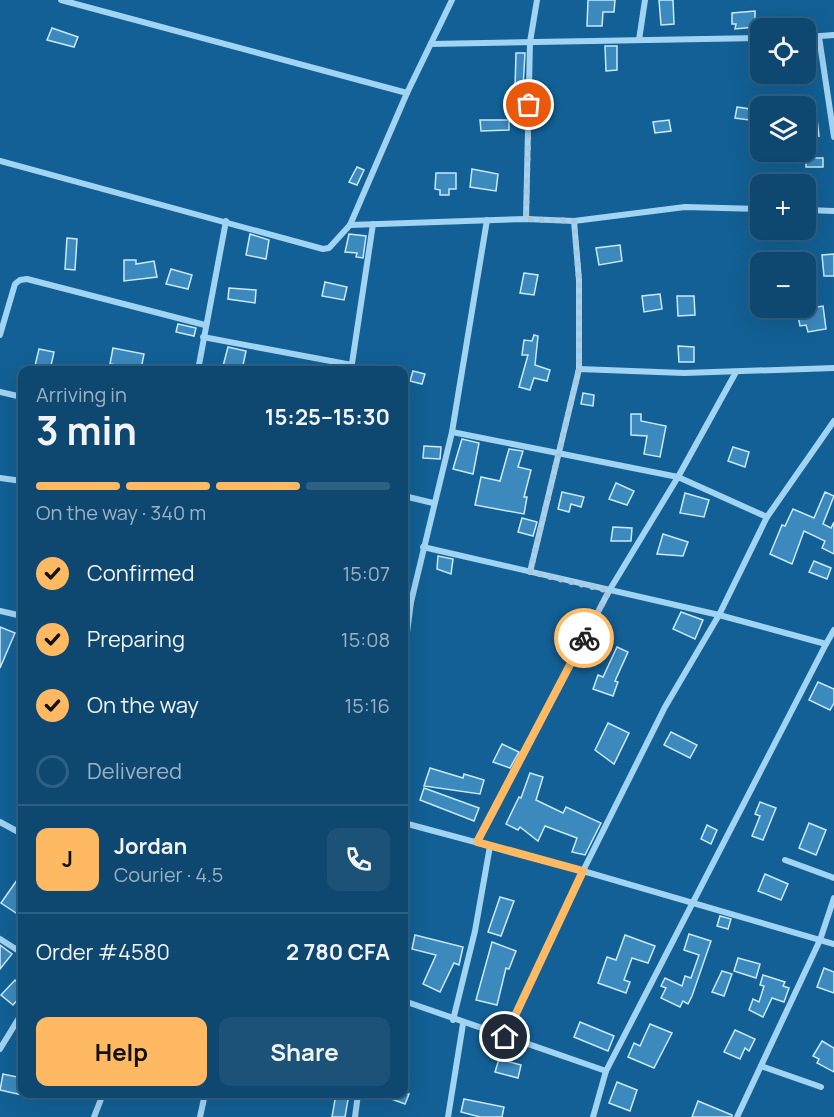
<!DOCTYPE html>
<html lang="en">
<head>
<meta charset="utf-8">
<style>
	body { margin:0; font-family:Manrope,sans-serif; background:#1c5278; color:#f1f3f6; height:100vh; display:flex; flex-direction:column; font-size:22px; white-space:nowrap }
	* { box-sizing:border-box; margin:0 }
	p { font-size:20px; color:#9bb2c3 }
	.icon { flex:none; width:33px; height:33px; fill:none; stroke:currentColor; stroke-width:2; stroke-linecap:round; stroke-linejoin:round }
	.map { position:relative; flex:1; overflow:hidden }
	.panel { position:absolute; left:18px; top:366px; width:390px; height:732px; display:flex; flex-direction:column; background:#0e4870; border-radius:12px; box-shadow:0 6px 24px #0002,0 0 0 2px #2e6083 }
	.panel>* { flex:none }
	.controls { position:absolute; left:750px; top:18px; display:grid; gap:12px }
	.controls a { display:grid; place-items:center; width:66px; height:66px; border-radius:12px; background:#0e4870; box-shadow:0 6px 24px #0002,0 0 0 2px #2e6083; font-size:30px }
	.pin { position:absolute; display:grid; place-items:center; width:51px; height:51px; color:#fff; margin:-26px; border:3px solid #fff; border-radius:50%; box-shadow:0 2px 6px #0007 }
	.courier { position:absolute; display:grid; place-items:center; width:60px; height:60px; margin:-30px; border:4px solid #ffb963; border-radius:50%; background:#fff; color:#222; box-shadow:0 2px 8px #0007 }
	.overview em { font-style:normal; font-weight:700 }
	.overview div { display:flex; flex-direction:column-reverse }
	.overview { display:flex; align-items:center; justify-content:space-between; height:102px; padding:0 18px }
	h1 { font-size:39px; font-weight:700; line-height:45px }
	.bar { display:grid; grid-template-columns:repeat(4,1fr); gap:9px 6px; align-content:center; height:72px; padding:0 18px }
	.bar i { height:8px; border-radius:4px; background:#2e6083 }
	.bar .active { background:#ffb963 }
	.bar p { grid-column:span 4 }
	.line { display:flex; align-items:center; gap:15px; padding:0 18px; border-top:2px solid #2e6083 }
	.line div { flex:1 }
	.round { display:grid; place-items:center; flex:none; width:63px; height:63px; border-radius:12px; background:#1c5278 }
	ol { padding:0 18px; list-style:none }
	li { display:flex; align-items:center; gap:18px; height:66px }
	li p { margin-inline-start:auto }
	li .icon { padding:6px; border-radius:50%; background:#ffb963; color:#111; stroke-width:4 }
	li:last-child { color:#9bb2c3 }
	li i { width:33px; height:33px; border:3px solid #2e6083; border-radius:50% }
	.button { display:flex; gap:12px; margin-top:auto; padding:12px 18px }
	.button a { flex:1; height:69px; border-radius:12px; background:#ffb963; color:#111; font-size:24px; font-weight:700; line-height:69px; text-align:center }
	.button a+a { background:#1c5278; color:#f1f3f6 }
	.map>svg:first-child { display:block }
	.building { fill:#3b89bd; stroke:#c9e9fd; stroke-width:1.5 }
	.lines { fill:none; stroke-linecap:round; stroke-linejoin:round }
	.minor { stroke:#a1d3f3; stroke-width:6 }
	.done { stroke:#acc7da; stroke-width:6; stroke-dasharray:0 10.8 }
	.route { stroke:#ffb963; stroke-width:8 }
</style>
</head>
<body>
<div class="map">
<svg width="834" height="1117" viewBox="0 0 834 1117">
	<rect width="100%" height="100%" fill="#126095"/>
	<g class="building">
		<path d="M588 0H615L614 12H603L602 26H587Z"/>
		<path d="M659 0H673L674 24 661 25Z"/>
		<path d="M755 11V27L735 29 736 24H732V13Z"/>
		<path d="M52 28 78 37 74 47 47 40Z"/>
		<path d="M605 46H617V70L606 71Z"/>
		<path d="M516 53H525L523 88H515Z"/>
		<path d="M776 97 777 106H764L763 99Z"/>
		<path d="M806 101H815L819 136 806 137Z"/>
		<path d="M737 107 750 109 749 120 735 118Z"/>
		<path d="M480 120H509V130L481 131Z"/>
		<path d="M669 120 671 131 655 133 653 122Z"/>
		<rect x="806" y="158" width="17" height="9"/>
		<path d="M357 167 364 170 357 185 349 182Z"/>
		<path d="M472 169 498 174 496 191 470 187Z"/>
		<path d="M436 173H456V189H449V195H440V190L435 189Z"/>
		<path d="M250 234 269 240 266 259 246 255Z"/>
		<path d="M349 234 366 236 363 258 356 257 357 253 345 252Z"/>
		<path d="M67 238 77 239 75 270 65 269Z"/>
		<path d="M620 245 622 261 599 265 596 248Z"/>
		<path d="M834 254V276H824L822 255Z"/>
		<path d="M124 260H136V264L154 261 157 277 124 281Z"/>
		<path d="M171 269 192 275 188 289 166 284Z"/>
		<path d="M524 273 538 275 534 295 520 293Z"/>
		<path d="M325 282 347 287 344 300 322 296Z"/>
		<path d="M229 288 256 290 255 303 228 299Z"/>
		<path d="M660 294 662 309 644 312 642 296Z"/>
		<path d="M677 296H694L695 315 678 316Z"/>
		<path d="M823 306 826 329 808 332 806 325 800 326 798 316 806 314 804 309Z"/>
		<path d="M178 324 196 328 194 336 176 332Z"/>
		<path d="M534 335 538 336 535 365 550 370 547 381 534 378 530 390 519 387 528 355H522L524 340 532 341Z"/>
		<path d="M678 346 694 347V362H679Z"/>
		<path d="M228 347 246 351 242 370H222Z"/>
		<path d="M113 348 144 354 141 369 110 364Z"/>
		<path d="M39 349 54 352 50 370H34Z"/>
		<path d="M413 371 425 374 422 384 410 381Z"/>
		<path d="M583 393 594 395 593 406 581 404Z"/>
		<path d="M631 414H641V421L666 426 660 457 644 454 647 436 631 435Z"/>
		<path d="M462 439 479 443 473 474 453 469Z"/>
		<path d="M424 446 441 447 440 459 423 458Z"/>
		<path d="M733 447 749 452 745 467 728 461Z"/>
		<path d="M509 449 523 451 518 467 531 470 524 497H527L524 514 475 505 481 477 500 481Z"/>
		<path d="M616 483 634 491 627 505 609 499Z"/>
		<path d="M562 492 584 497 581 507 571 504 569 512 558 509Z"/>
		<path d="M825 492 834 496 823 524 831 528 834 522V554L822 548 825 541 804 531 792 564 770 554 782 525 785 526 793 509 814 518Z"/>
		<path d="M685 493 709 500 704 517 680 513Z"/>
		<path d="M522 518 537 522 533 536 518 532Z"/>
		<path d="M613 527 632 528 631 541H611Z"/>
		<path d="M663 534 688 542 683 556 657 554Z"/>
		<path d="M438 556 453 559 451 574 437 569Z"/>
		<path d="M814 561 831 568 827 579 809 572Z"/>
		<path d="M681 612 703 620 695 639 673 629Z"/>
		<path d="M0 627 15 633 0 668Z"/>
		<path d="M617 647 628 652 615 681 618 682 613 696 593 689 598 675 603 677Z"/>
		<path d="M818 682 834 689V703L830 710 809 700Z"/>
		<path d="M608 723 629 733 614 764 595 750Z"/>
		<path d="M671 732 697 745 690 758 664 745Z"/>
		<path d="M502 744 519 752 510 768 493 762Z"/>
		<path d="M430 768 463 778 464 774 484 780 480 794 424 786Z"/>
		<path d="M530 773 543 777 536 800 563 813 566 807 601 823 585 855 572 852 577 838 545 826 538 841 520 827 518 830 506 824 519 797 521 798Z"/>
		<path d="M424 788 479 808 474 821 420 800Z"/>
		<path d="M760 802 776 808 763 840 752 836 760 816 755 814Z"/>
		<path d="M809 823 826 830 816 855 799 848Z"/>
		<path d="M707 825 717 830 711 844 701 839Z"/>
		<path d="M22 873V910L19 915 1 903Z"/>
		<path d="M765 874 788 884 781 900 758 891Z"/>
		<path d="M500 897 514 901 501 936 488 932Z"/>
		<path d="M720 916 731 919 728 929 717 926Z"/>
		<path d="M689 934 711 941 692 996 688 1004 683 1001 680 1007 661 998 666 988 661 986 665 978 682 986 685 976 691 978 699 955 684 950Z"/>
		<path d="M415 935 463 947 459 965 454 963 440 992 423 984 436 955 412 949Z"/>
		<path d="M625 935 655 946 648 963 632 958 624 980 630 982 626 993 598 983 607 957 616 960Z"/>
		<path d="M492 942 516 951 509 969 506 968 497 1005 476 1000Z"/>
		<path d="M0 945 12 954 0 969Z"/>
		<path d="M738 958 760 964 756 978 734 971Z"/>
		<path d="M824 968 834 972V993L817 987Z"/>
		<path d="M722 971 732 974 724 996 712 992Z"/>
		<path d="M763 975 785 982 783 986 789 988 784 1002 772 998 763 1017 749 1010 753 999 759 1002 764 986 760 985Z"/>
		<path d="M15 980 22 987V995L13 1005 1 995Z"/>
		<path d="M580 1022 614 1036 608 1051 574 1037Z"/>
		<path d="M650 1024 672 1033 654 1068 628 1057 634 1043 640 1046Z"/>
		<path d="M735 1030 755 1039 749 1051 745 1048 740 1059 724 1052Z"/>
		<path d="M822 1041 834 1048V1072L817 1063 819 1059 813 1056Z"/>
		<path d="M499 1059 521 1065 518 1078 495 1072Z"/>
		<path d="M3 1074 22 1078V1095L0 1090Z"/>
		<path d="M617 1082 637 1090 630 1111 609 1103Z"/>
		<path d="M336 1094H349L345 1117H332Z"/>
		<path d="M378 1094H409L405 1104Z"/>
		<path d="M464 1099 504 1107 502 1117H480L461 1112Z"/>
		<path d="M698 1101 732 1115V1117H692Z"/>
	</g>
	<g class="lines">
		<g class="minor">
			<path d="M61 0 407 93"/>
			<path d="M806 37 834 35"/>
			<path d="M819 37 834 137"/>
			<path d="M639 40 645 0"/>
			<path d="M431 44 760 38"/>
			<path d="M0 161 323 249 329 248 350 225 407 93 452 0"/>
			<path d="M806 210 834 211"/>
			<path d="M526 219 530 42 537 0"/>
			<path d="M350 225 526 219 574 221 685 207 760 209"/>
			<path d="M0 335 15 284 20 280 27 279 205 325"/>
			<path d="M203 337 352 365"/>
			<path d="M579 369 684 373 834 368"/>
			<path d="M198 370 226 221"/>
			<path d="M351 370 373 224"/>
			<path d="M0 392 22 397"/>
			<path d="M452 432 678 477 767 517"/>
			<path d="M0 478 22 481"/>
			<path d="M404 496 433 503"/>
			<path d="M423 547 719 615 826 644 834 630"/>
			<path d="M530 572 579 369V280L574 221"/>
			<path d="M0 611 22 616"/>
			<path d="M404 655 411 602 452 432 487 220"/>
			<path d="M0 822 22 834"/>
			<path d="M404 823 583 871 834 944"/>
			<path d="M477 842 609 591 678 477 736 372"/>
			<path d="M785 860 834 878"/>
			<path d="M0 939 22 953"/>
			<path d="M404 1001 606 1071"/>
			<path d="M453 1020 475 931 490 846"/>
			<path d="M505 1037 583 871 665 707 719 615 767 517 834 421"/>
			<path d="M0 1049 22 1013"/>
			<path d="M761 1066 821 1087"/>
			<path d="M94 1117 103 1094"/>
			<path d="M200 1117 205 1094"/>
			<path d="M355 1117 358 1094"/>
			<path d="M448 1117 463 1024"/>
			<path d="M593 1117 606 1071 826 644"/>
			<path d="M737 1117 820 940 834 898"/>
		</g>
	</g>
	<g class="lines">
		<path class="done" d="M529 105 526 219 574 221 579 280V369L530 572 609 591 584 638"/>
		<path class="route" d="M505 1037 583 871 477 842 584 638"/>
	</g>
</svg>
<div class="controls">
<a><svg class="icon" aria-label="locate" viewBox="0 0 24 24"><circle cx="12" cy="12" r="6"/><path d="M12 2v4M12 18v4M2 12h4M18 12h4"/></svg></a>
<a><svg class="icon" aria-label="layers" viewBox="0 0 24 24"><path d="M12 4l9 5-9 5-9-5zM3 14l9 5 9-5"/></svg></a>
<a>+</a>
<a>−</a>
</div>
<div class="pin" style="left:529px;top:105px;background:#ea580c"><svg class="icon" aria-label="bag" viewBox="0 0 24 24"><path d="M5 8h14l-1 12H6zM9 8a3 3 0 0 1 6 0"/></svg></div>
<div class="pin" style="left:505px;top:1037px;background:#1f2937"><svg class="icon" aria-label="home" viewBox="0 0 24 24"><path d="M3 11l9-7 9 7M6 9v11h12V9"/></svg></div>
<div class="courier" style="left:584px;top:638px"><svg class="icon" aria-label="bike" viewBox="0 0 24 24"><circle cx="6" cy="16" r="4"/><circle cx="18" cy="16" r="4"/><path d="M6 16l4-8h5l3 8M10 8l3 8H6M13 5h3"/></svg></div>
<section class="panel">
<div class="overview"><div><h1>3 min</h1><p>Arriving in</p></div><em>15:25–15:30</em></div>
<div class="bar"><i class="active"></i><i class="active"></i><i class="active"></i><i></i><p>On the way · 340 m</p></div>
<ol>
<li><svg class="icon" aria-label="check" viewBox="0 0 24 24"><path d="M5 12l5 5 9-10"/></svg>Confirmed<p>15:07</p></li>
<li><svg class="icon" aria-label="check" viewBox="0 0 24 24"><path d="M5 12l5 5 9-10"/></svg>Preparing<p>15:08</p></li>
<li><svg class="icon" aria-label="check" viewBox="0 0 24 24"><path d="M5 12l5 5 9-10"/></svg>On the way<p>15:16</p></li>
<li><i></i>Delivered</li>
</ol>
<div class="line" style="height:108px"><b class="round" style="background:#ffb963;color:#111">J</b><div><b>Jordan</b><p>Courier · 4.5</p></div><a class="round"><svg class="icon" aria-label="phone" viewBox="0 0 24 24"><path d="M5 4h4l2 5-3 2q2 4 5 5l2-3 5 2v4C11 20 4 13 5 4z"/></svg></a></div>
<div class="line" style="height:78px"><div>Order #4580</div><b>2 780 CFA</b></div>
<div class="button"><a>Help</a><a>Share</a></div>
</section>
</div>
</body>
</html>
